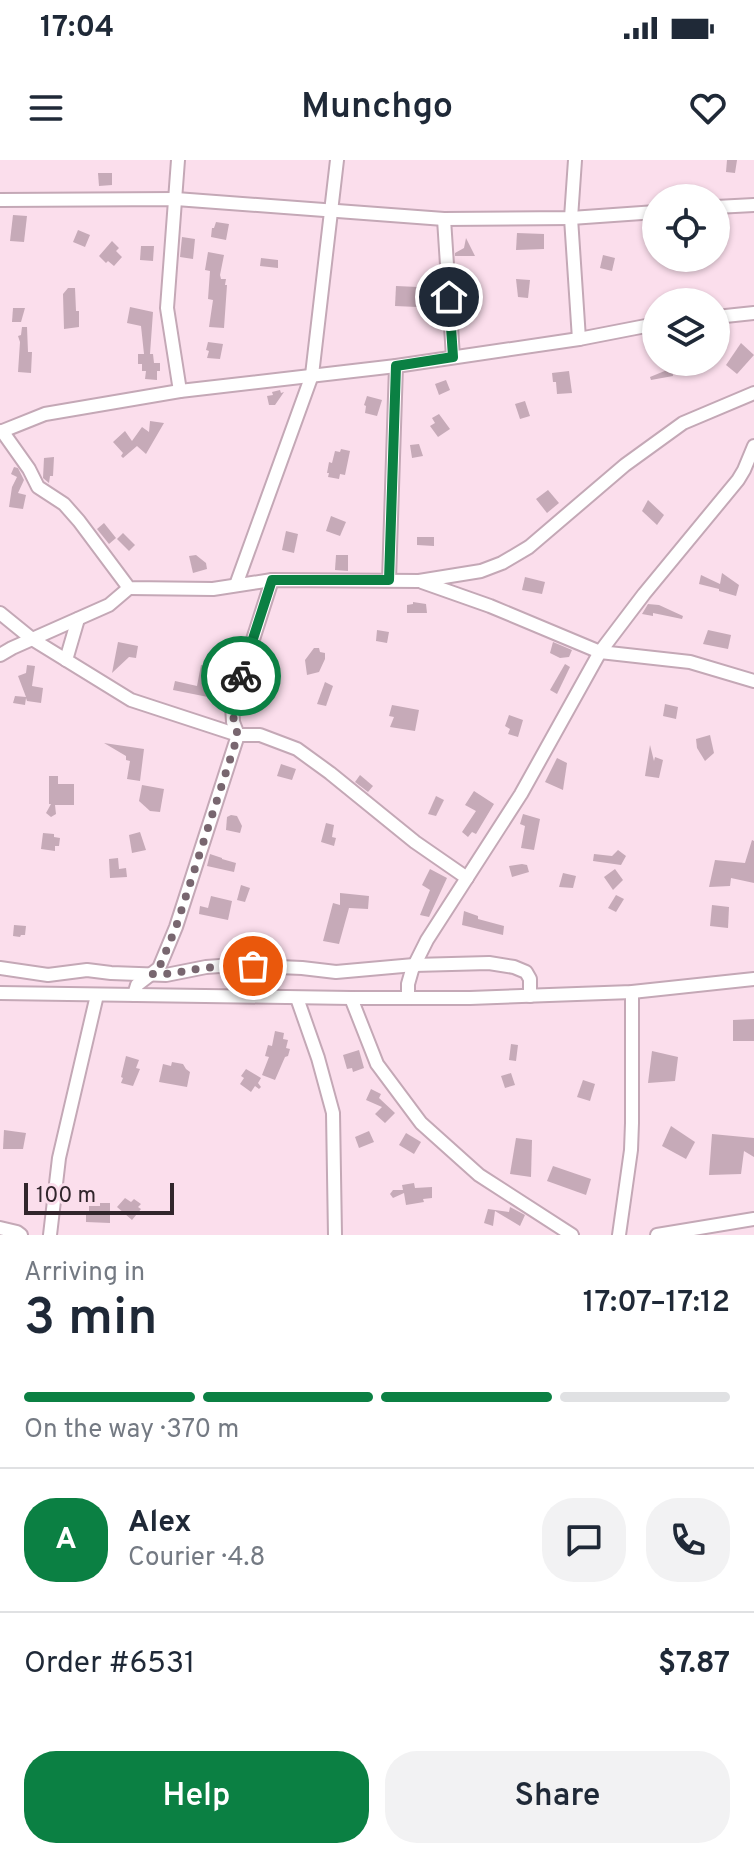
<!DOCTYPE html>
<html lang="en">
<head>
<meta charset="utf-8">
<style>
	body { margin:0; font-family:Overpass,sans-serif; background:#f2f2f3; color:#1f2937; height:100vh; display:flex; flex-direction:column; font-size:30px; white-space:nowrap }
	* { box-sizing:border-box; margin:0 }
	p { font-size:26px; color:#747a83 }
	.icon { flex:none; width:44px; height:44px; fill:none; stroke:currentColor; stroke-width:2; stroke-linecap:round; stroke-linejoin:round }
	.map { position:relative; height:1075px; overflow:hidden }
	.sheet { display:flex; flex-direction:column; background:#fff; flex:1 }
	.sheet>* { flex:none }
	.tools { position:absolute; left:642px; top:24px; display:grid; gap:16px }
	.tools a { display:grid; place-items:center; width:88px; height:88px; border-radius:50%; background:#fff; box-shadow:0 2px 6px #0004; font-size:40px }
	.scale { position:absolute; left:24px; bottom:20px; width:150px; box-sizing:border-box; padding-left:8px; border:4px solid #31262c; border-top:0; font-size:22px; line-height:28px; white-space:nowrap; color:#31262c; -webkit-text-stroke:6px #fbdeec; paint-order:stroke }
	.pin { position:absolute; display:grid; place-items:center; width:68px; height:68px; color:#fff; margin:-34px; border:4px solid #fff; border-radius:50%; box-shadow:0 2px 8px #0007 }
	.courier { position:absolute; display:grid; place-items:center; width:80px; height:80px; margin:-40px; border:6px solid #0b8043; border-radius:50%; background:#fff; color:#222; box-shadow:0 2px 10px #0007 }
	.overview em { font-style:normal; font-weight:600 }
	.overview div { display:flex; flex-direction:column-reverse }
	.overview { display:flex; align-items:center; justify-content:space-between; height:136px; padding:0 24px }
	h1 { font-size:52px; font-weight:600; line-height:60px }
	.bar { display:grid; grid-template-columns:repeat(4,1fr); gap:12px 8px; align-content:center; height:96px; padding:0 24px }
	.bar i { height:10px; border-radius:6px; background:#e0e1e3 }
	.bar .current { background:#0b8043 }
	.bar p { grid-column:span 4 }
	.line { display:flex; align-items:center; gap:20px; padding:0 24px; border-top:2px solid #e0e1e3 }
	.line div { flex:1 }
	.round { display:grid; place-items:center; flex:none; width:84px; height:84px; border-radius:32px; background:#f2f2f3 }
	.button { display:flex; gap:16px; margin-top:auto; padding:16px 24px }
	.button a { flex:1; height:92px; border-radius:32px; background:#0b8043; color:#fff; font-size:32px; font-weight:600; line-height:92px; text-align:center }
	.button a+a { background:#f2f2f3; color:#1f2937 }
	.status { display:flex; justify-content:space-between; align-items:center; height:56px; padding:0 40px; background:#fff; direction:ltr }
	.status svg { height:22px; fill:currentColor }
	header { display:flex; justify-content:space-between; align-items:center; height:104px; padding:0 24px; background:#fff; font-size:36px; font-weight:600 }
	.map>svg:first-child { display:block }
	.building { fill:#c6aab8 }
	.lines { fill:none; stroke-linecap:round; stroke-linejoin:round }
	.minor-casing { stroke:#c4a8b6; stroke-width:16 }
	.minor { stroke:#fff; stroke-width:12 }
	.done { stroke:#78666f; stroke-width:8; stroke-dasharray:0 14.4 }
	.route { stroke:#0b8043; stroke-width:10 }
</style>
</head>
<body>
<div class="status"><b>17:04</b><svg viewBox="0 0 49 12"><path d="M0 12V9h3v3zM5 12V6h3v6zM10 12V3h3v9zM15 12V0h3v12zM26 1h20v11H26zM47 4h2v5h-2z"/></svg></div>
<header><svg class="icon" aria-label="menu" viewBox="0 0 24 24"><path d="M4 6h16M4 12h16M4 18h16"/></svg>Munchgo<svg class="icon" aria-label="heart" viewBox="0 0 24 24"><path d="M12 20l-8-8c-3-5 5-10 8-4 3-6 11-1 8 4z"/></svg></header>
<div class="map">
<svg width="754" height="1075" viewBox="0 0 754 1075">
	<rect width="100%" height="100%" fill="#fbdeec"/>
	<g class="building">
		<path d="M727 0H737L735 13 726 12Z"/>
		<path d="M98 13H112V25L99 26Z"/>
		<path d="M13 55 27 56 24 82 10 81Z"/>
		<path d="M216 62 229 64 226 80 211 77 212 68H214Z"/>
		<path d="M78 70 90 75 85 87 73 82Z"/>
		<path d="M517 73 544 74V89L516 90Z"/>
		<path d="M182 77 195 79 193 99 180 97Z"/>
		<path d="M466 78 475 96H455V93L464 88Z"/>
		<path d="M112 81 119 88 116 91 122 97 114 106 108 101 106 103 99 96Z"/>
		<path d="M141 86H154L153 101 140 100Z"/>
		<path d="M208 92 224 95 220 115 221 119H226L225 125H227L224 168 209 167 213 140 208 139 210 111 205 110Z"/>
		<path d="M603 95 615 98 612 111 600 108Z"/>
		<path d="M261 98 278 100V108L260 106Z"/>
		<path d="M679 98H690L691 111H682Z"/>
		<path d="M516 119 530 120 528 138 518 137Z"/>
		<path d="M396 126 418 127 417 147 395 146Z"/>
		<path d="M68 128H75L76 151H79V167L64 169 63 134Z"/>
		<path d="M130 147 153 152 150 194H153L154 203H160V211H157V220L145 219 146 211H142V204H138V194H144L141 166 127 163Z"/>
		<path d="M13 148H25L21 162H12Z"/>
		<path d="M22 167H27L28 192H32L31 213 18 212 20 182 18 176 21 175Z"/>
		<path d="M208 182 223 184 220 199 207 198 209 191 206 190Z"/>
		<path d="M741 183 754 195 737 214 726 205Z"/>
		<path d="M672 208 673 216 651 220 650 217Z"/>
		<path d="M569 211 572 233 557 234 556 222H553L552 213Z"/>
		<path d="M446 220 450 230 439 235 435 224Z"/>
		<path d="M280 230 281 233 284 232 275 245H269L267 236 273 235 272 232Z"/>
		<path d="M367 236 382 240 377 256 365 253 366 246 364 245Z"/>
		<path d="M525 241 530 256 520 259 515 244Z"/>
		<path d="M439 254 450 269 438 277 430 266 435 263 432 258Z"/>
		<path d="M150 261 164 263 146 294 137 286 123 298 121 296 123 293 113 282 125 271 132 281 142 267 149 272Z"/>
		<path d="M419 284 423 296 412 298 410 285Z"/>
		<path d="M341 289 350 291 345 315 340 314 339 319 328 317 329 313H327L329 302 332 303 335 291 340 292Z"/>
		<path d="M54 297 53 316H50L49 323 43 318 44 298Z"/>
		<path d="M14 307 18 308 24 320 18 333 26 335 23 349 9 347 12 327 17 317 11 314Z"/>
		<path d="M548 330 559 343 547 353 536 339Z"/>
		<path d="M648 340 664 355 657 365 642 351Z"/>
		<path d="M331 356 346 362 340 376 326 371Z"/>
		<path d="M104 363 116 378 109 384 97 369Z"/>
		<path d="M286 371 298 374 294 393 282 390Z"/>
		<path d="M123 373 135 385 129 391 117 379Z"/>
		<path d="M417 377H434V386L417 385Z"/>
		<path d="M196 395 206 403 207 409 193 413 189 396Z"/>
		<path d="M336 395H348V411L335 410Z"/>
		<path d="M722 413 739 425 736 436 719 431V429L699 424 701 415 720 424Z"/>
		<path d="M525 417 545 422 542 434 522 430Z"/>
		<path d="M413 442 426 444 427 453H407V445L413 444Z"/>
		<path d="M648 444 659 445 683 456 682 459 653 453V456L642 454Z"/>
		<path d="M377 470 389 472 387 483 376 481Z"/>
		<path d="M708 470 731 475 728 489 703 484Z"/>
		<path d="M118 482 138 486 136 498 129 497 112 513Z"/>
		<path d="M553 482 572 490 569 497 560 498 550 493Z"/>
		<path d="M314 488H319L320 492 325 493V499L319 512 307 515 305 500Z"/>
		<path d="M565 504 570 507 557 534 550 530Z"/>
		<path d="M27 505 35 506 32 526 43 528 41 543 27 541 26 538 25 545 13 543 15 536 26 537 18 516 26 513Z"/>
		<path d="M201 505 215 507 213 526H211L208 537 173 530 175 521 197 526Z"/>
		<path d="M325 522 333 526 326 546 317 544Z"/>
		<path d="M665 544 678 547 676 559 663 556Z"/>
		<path d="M392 545 419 550 415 571 390 567 394 557 389 556Z"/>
		<path d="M509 555 523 560 518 577 508 574 510 569 505 566Z"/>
		<path d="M710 575 714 593 705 601 697 588 696 579Z"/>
		<path d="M104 583 144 589 140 621 127 619 130 601 126 600V596Z"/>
		<path d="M650 585 654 601 655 597 663 600 659 618 645 616Z"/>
		<path d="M557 598 567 603 563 630 545 622Z"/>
		<path d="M281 604 296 609 292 620 277 616Z"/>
		<path d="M360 615 373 626 368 632 355 622Z"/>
		<path d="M49 616H58V624H74V645H55L56 654 51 657 46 653 51 644H49Z"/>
		<path d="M142 625 164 629 160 652 150 651 139 641Z"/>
		<path d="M474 631 494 644 476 674 472 672 468 677 462 672 476 651 465 645Z"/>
		<path d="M436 636 444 640 436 656 428 654Z"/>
		<path d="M523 654 540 659 534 690 521 688 525 666 520 664Z"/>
		<path d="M231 655 237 656 242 666 240 673 226 670 227 657Z"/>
		<path d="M326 663 334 665 332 677 336 678 334 686 321 682Z"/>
		<path d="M140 672 146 690 132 693 129 675Z"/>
		<path d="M43 673 54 674V677L60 678 59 686H55V691L41 689Z"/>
		<path d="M752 680 754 681V723L731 718 730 726 709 727 715 700 745 703Z"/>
		<path d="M618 690 626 696 621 705 593 701 594 694 612 696Z"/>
		<path d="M210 694 222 698V699L236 703 234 712 207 706Z"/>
		<path d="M118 698 119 709 126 708 127 717 110 718 109 699Z"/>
		<path d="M522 704 527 705 529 712 512 717 509 706Z"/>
		<path d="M430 709 447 718 429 757 420 755 430 730 422 725Z"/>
		<path d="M615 709 623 720 613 730 604 717Z"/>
		<path d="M563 713 576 716 573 728 559 727Z"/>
		<path d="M241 725 250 728 245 742 237 740Z"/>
		<path d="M340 733 369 736 368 749 349 748 339 784 323 781 333 743 340 745Z"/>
		<path d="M616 735 624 739 616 752 608 748Z"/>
		<path d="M211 736 232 741 228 760 199 754 200 746 208 748Z"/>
		<path d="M712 745 729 747 728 768 710 766Z"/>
		<path d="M464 751 478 756V759L504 766 503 775 462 765Z"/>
		<path d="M14 765 26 766 25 775H21L20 777 13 776Z"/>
		<path d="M754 859V881H733V860Z"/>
		<path d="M275 871 284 873 283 879 288 880 286 888 290 889 288 896 285 897 275 920 262 915 269 897 265 896 268 885 272 886Z"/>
		<path d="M511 884 518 885 516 901 509 900Z"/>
		<path d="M359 890 364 908 353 912 352 908 347 909 343 895Z"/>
		<path d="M652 891 678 897 675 921 648 923Z"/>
		<path d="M126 896 139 900 136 908 140 909 133 926 121 923 123 918 121 917Z"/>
		<path d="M172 902 183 904 186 909 190 912 187 927 159 922 163 904 171 906Z"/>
		<path d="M246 909 261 918 258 923 261 927 259 929 255 926 251 932 240 924 244 918 241 916Z"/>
		<path d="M511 913 515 925 505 928 501 916Z"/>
		<path d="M583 920 595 924 590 941 577 937Z"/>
		<path d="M371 929 381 934 379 938 395 953 385 963 375 954 382 947 366 940Z"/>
		<path d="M671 966 695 982 686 999 662 986Z"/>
		<path d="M4 970 26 973 23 989H3Z"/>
		<path d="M369 971 374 982 359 988 355 977Z"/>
		<path d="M406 973 421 982 414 994 399 985Z"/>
		<path d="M712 974 754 978V997L744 991 741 1014 709 1015Z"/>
		<path d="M516 978 532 980 531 1017 510 1014Z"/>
		<path d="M553 1006 591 1019 586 1035 547 1021Z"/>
		<path d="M414 1023 415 1028 432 1027V1038L423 1039 424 1042 406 1045 404 1033 393 1038 390 1034 393 1030H403L402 1025Z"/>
		<path d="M125 1038 131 1042 134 1039 141 1044 138 1047 141 1049 132 1060 117 1047Z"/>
		<path d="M100 1043H110V1063L86 1062V1053H89V1046H100Z"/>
		<path d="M510 1047 525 1055 520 1066 495 1051 493 1066 484 1063 488 1049 509 1052Z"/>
	</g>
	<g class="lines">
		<defs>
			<g id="minor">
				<path d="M178 0 167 148 180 231"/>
				<path d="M575 0 571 58 579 179"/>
				<path d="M0 40 176 39 444 59 571 58 656 52"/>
				<path d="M716 47 754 45"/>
				<path d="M444 59 453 197"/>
				<path d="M716 157 754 153"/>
				<path d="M2 271 29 309 38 327 64 344 79 361 129 428 213 429 272 420 419 421 481 411 502 403 529 387 625 305 683 263 754 233"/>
				<path d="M0 272 45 254 180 231 396 206 579 179 656 164"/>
				<path d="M389 420 396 206"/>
				<path d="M422 422 490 446 600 492 690 502 754 521"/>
				<path d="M236 425 312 215 337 0"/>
				<path d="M0 453 32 479 131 540 238 575H260L297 589 330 613 415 682 467 718"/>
				<path d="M0 495 12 488 109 445 129 428"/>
				<path d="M66 500 78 459"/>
				<path d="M0 808 48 815 87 810 111 813 166 815 206 807 234 805 302 808 336 812 414 805 489 803 514 807 526 812 530 819V836"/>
				<path d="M0 833 351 838H470L632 832 754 819"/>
				<path d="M134 835 137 825 159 808 176 767 238 575 233 562 232 545 272 420"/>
				<path d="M297 838 318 898 333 953 335 1075"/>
				<path d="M351 838 377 904 421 963 479 1015 572 1075"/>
				<path d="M408 838V824L412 810 427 780 521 634 600 492 644 434 738 320 744 310 754 286"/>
				<path d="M0 1068 17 1072 21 1075"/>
				<path d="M50 1075 59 998 97 835"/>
				<path d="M619 1075 631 990 632 963V832"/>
				<path d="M657 1075 754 1059"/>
			</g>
		</defs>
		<use href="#minor" class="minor-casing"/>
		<use href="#minor" class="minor"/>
	</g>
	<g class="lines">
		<path class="done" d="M241 516C234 539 229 551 238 575L176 767 159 808 152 814C171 815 187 810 205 808 221 806 237 805 253 806"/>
		<path class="route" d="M241 516 272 420H389L396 206 453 197 449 137"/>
	</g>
</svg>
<div class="tools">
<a><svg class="icon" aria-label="locate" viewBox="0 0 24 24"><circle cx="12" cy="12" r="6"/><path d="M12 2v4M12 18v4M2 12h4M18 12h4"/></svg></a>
<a><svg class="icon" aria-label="layers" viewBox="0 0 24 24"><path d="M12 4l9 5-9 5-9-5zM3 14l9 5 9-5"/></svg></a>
</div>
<div class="scale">100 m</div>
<div class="pin" style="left:253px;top:806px;background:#ea580c"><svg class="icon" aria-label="bag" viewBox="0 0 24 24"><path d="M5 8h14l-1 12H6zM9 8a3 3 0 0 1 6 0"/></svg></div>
<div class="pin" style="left:449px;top:137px;background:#1f2937"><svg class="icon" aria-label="home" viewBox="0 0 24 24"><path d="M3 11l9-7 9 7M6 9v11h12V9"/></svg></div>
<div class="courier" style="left:241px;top:516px"><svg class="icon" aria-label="bike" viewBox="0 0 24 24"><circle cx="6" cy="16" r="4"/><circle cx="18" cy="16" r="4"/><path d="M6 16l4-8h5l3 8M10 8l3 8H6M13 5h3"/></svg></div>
</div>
<section class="sheet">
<div class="overview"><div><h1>3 min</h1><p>Arriving in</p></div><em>17:07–17:12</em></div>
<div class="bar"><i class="current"></i><i class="current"></i><i class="current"></i><i></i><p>On the way · 370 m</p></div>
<div class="line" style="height:144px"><b class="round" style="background:#0b8043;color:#fff">A</b><div><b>Alex</b><p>Courier · 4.8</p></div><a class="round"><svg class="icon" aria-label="chat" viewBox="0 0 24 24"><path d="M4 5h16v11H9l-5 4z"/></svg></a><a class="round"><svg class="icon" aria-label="phone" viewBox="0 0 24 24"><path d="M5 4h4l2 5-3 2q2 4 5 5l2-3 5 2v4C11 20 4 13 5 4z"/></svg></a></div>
<div class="line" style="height:104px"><div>Order #6531</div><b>$7.87</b></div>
<div class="button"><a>Help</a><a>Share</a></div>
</section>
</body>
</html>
